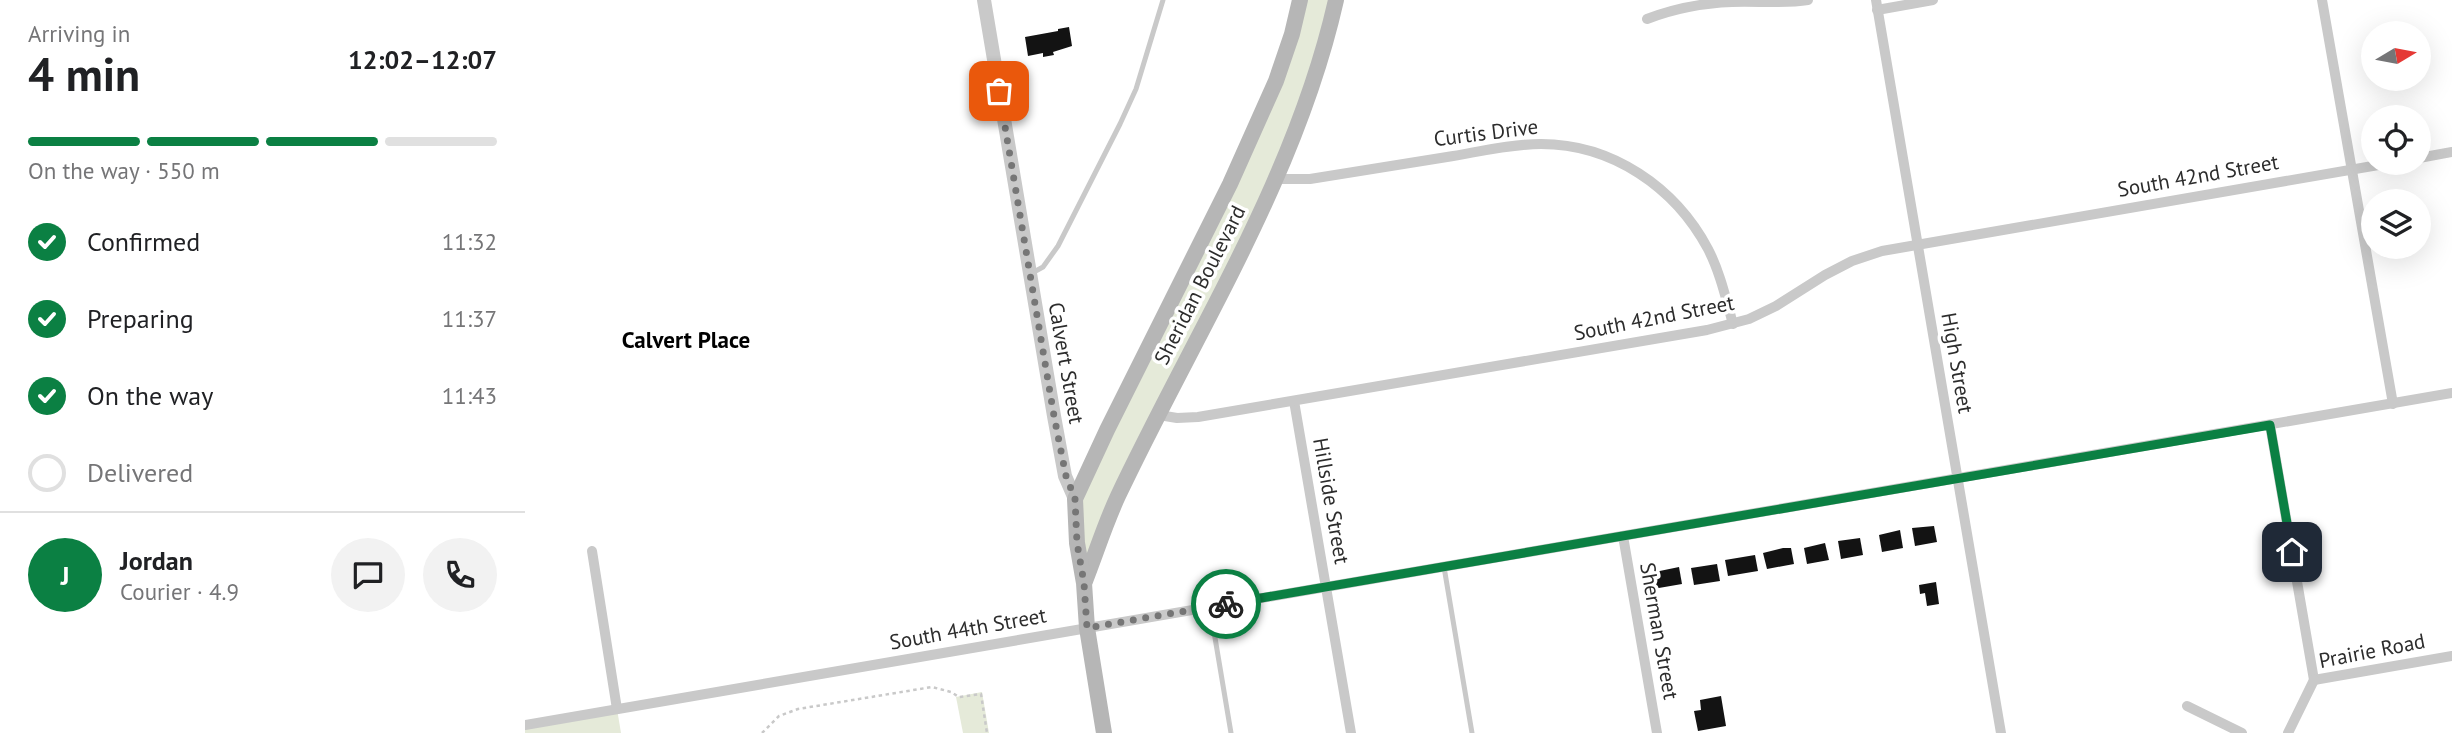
<!DOCTYPE html>
<html lang="en">
<head>
<meta charset="utf-8">
<style>
	body { margin:0; font-family:"PT Sans",sans-serif; background:#f2f2f2; color:#202124; height:100vh; display:flex; flex-direction:column; font-size:26px; white-space:nowrap }
	* { box-sizing:border-box; margin:0 }
	p { font-size:23px; color:#757577 }
	.icon { flex:none; width:38px; height:38px; fill:none; stroke:currentColor; stroke-width:2; stroke-linecap:round; stroke-linejoin:round }
	.map { position:relative; flex:1; overflow:hidden }
	.panel { display:flex; flex-direction:column; background:#fff; width:525px }
	.panel>* { flex:none }
	.needle { width:46px; rotate:80deg }
	.fabs { position:absolute; left:1836px; top:21px; display:grid; gap:14px }
	.fabs a { display:grid; place-items:center; width:70px; height:70px; border-radius:50%; background:#fff; box-shadow:0 7px 28px #0002; font-size:35px }
	.pin { position:absolute; display:grid; place-items:center; width:60px; height:60px; color:#fff; margin:-30px; border-radius:14px; box-shadow:0 4px 10px #0006 }
	.courier { position:absolute; display:grid; place-items:center; width:70px; height:70px; margin:-35px; border:5px solid #0b8043; border-radius:50%; background:#fff; color:#222; box-shadow:0 2px 9px #0007 }
	.headline em { font-style:normal; font-weight:700 }
	.headline div { display:flex; flex-direction:column-reverse }
	.headline { display:flex; align-items:center; justify-content:space-between; height:119px; padding:0 28px }
	h1 { font-size:46px; font-weight:700; line-height:52px }
	.bar { display:grid; grid-template-columns:repeat(4,1fr); gap:10px 7px; align-content:center; height:84px; padding:0 28px }
	.bar i { height:9px; border-radius:5px; background:#e0e0e0 }
	.bar .current { background:#0b8043 }
	.bar p { grid-column:span 4 }
	.line { display:flex; align-items:center; gap:18px; padding:0 28px; border-top:2px solid #e0e0e0 }
	.line div { flex:1 }
	.round { display:grid; place-items:center; flex:none; width:74px; height:74px; border-radius:37px; background:#f2f2f2 }
	ol { padding:0 28px; list-style:none }
	li { display:flex; align-items:center; gap:21px; height:77px }
	li p { margin-inline-start:auto }
	li .icon { padding:7px; border-radius:50%; background:#0b8043; color:#fff; stroke-width:4 }
	li:last-child { color:#757577 }
	li i { width:38px; height:38px; border:4px solid #e0e0e0; border-radius:50% }
	main { display:flex; flex:1; min-height:0 }
	.map>svg:first-child { display:block }
	.green { fill:#e5ead9 }
	.building { fill:#131313 }
	.lines { fill:none; stroke-linecap:round; stroke-linejoin:round }
	.path { stroke:#c9c9c9; stroke-width:2.5; stroke-dasharray:3.5 3.5; stroke-linecap:butt }
	.service { stroke:#c9c9c9; stroke-width:5 }
	.minor { stroke:#c9c9c9; stroke-width:10 }
	.tertiary { stroke:#c9c9c9; stroke-width:14 }
	.secondary { stroke:#b6b6b6; stroke-width:16 }
	.done { stroke:#767676; stroke-width:7; stroke-dasharray:0 12.6 }
	.route { stroke:#0b8043; stroke-width:9 }
	.labels { text-anchor:middle; stroke-width:7; stroke-linejoin:round; paint-order:stroke }
	.street-label { font-size:21px; fill:#2c2c2c; stroke:#fff }
	.neighbourhood-label { font-size:23px; font-weight:bold; fill:#000; stroke:#fff }
</style>
</head>
<body>
<main>
<section class="panel">
<div class="headline"><div><h1>4 min</h1><p>Arriving in</p></div><em>12:02–12:07</em></div>
<div class="bar"><i class="current"></i><i class="current"></i><i class="current"></i><i></i><p>On the way · 550 m</p></div>
<ol>
<li><svg class="icon" aria-label="check" viewBox="0 0 24 24"><path d="M5 12l5 5 9-10"/></svg>Confirmed<p>11:32</p></li>
<li><svg class="icon" aria-label="check" viewBox="0 0 24 24"><path d="M5 12l5 5 9-10"/></svg>Preparing<p>11:37</p></li>
<li><svg class="icon" aria-label="check" viewBox="0 0 24 24"><path d="M5 12l5 5 9-10"/></svg>On the way<p>11:43</p></li>
<li><i></i>Delivered</li>
</ol>
<div class="line" style="height:126px"><b class="round" style="background:#0b8043;color:#fff">J</b><div><b>Jordan</b><p>Courier · 4.9</p></div><a class="round"><svg class="icon" aria-label="chat" viewBox="0 0 24 24"><path d="M4 5h16v11H9l-5 4z"/></svg></a><a class="round"><svg class="icon" aria-label="phone" viewBox="0 0 24 24"><path d="M5 4h4l2 5-3 2q2 4 5 5l2-3 5 2v4C11 20 4 13 5 4z"/></svg></a></div>
</section>
<div class="map">
<svg width="1927" height="733" viewBox="0 0 1927 733">
	<rect width="100%" height="100%" fill="#fff"/>
	<g class="green">
		<path d="M775 0H811L781 104 559 583 550 518 582 430 705 184Z"/>
		<path d="M457 692 464 733H438L431 697Z"/>
		<path d="M92 709 96 733H0V725Z"/>
	</g>
	<g class="building">
		<path d="M544 27 547 46 528 52 529 55 518 57V53L503 56 500 37 533 31V29Z"/>
		<path d="M1409 526 1412 542 1390 546 1387 528Z"/>
		<path d="M1375 530 1378 548 1357 552 1354 535Z"/>
		<path d="M1335 538 1338 555 1316 559 1313 541Z"/>
		<path d="M1300 543 1304 560 1282 564 1279 548Z"/>
		<path d="M1258 548H1266L1269 564 1242 569 1238 553Z"/>
		<path d="M1230 555 1233 571 1203 576 1200 560Z"/>
		<path d="M1192 564 1195 581 1169 585 1166 568Z"/>
		<path d="M1154 567 1157 584 1128 589 1125 573Z"/>
		<path d="M1411 582 1414 604 1402 606 1400 593 1395 594 1394 585Z"/>
		<path d="M1196 696 1201 726 1173 731 1169 711 1176 710 1175 700Z"/>
	</g>
	<g class="lines">
		<path class="path" d="M237 733 254 716 273 709 407 687 426 692 434 697 456 694 462 733"/>
		<g class="service">
			<path d="M507 273 518 267 533 246 595 124 611 89 638 0"/>
			<path d="M919 567 947 733"/>
			<path d="M685 608 706 733"/>
		</g>
		<g class="minor">
			<path d="M1351 0 1476 733"/>
			<path d="M1797 0 1868 404"/>
			<path d="M1352 10 1408 0"/>
			<path d="M1122 19C1148 9 1180 3 1207 2 1233 1 1258 4 1283 0"/>
			<path d="M1894 158 1927 152"/>
			<path d="M752 179H785C831 172 876 164 922 157 953 152 985 144 1016 144 1087 144 1150 187 1183 249 1195 272 1201 299 1208 324"/>
			<path d="M769 401 826 733"/>
			<path d="M634 415 652 418 673 417 1182 330 1224 319 1251 306 1300 275 1327 261 1357 251 1865 163"/>
			<path d="M1745 425 1789 680"/>
			<path d="M1098 536 1132 733"/>
			<path d="M67 551 92 709"/>
			<path d="M1789 680 1927 656"/>
			<path d="M1662 706 1717 733"/>
			<path d="M0 725 1927 393"/>
			<path d="M1763 733 1789 680"/>
		</g>
		<path class="tertiary" d="M459 0 529 416 540 476 550 499"/>
		<g class="secondary">
			<path d="M560 581C571 553 580 524 593 496 670 333 771 178 811 0"/>
			<path d="M579 733 562 628 559 583 552 543 550 499 582 430 705 184 751 81 767 34 775 0"/>
		</g>
	</g>
	<g class="lines">
		<path class="done" d="M474 91 529 416 541 476 550 499 552 543 559 583 562 628 701 604"/>
		<path class="route" d="M701 604 1745 425 1767 552"/>
	</g>
	<g class="labels">
		<g class="street-label">
			<text transform="translate(961 133) rotate(-7)" y="7">Curtis Drive</text>
			<text transform="translate(1673 176) rotate(-10)" y="7">South 42nd Street</text>
			<text transform="translate(675 285) rotate(-63)" y="7">Sheridan Boulevard</text>
			<text transform="translate(1129 318) rotate(-11)" y="7">South 42nd Street</text>
			<text transform="translate(541 363) rotate(80)" y="7">Calvert Street</text>
			<text transform="translate(1432 363) rotate(80)" y="7">High Street</text>
			<text transform="translate(806 501) rotate(80)" y="7">Hillside Street</text>
			<text transform="translate(443 629) rotate(-10)" y="7">South 44th Street</text>
			<text transform="translate(1134 631) rotate(80)" y="7">Sherman Street</text>
			<text transform="translate(1847 651) rotate(-11)" y="7">Prairie Road</text>
		</g>
		<g class="neighbourhood-label">
			<text x="161" y="348">Calvert Place</text>
		</g>
	</g>
</svg>
<div class="fabs">
<a><svg class="needle" viewBox="-14 -14 28 28"><path d="M0-13l5 13h-10z" fill="#e53935"/><path d="M0 13l5-13h-10z" fill="#757577"/></svg></a>
<a><svg class="icon" aria-label="locate" viewBox="0 0 24 24"><circle cx="12" cy="12" r="6"/><path d="M12 2v4M12 18v4M2 12h4M18 12h4"/></svg></a>
<a><svg class="icon" aria-label="layers" viewBox="0 0 24 24"><path d="M12 4l9 5-9 5-9-5zM3 14l9 5 9-5"/></svg></a>
</div>
<div class="pin" style="left:474px;top:91px;background:#ea580c"><svg class="icon" aria-label="bag" viewBox="0 0 24 24"><path d="M5 8h14l-1 12H6zM9 8a3 3 0 0 1 6 0"/></svg></div>
<div class="pin" style="left:1767px;top:552px;background:#1f2937"><svg class="icon" aria-label="home" viewBox="0 0 24 24"><path d="M3 11l9-7 9 7M6 9v11h12V9"/></svg></div>
<div class="courier" style="left:701px;top:604px"><svg class="icon" aria-label="bike" viewBox="0 0 24 24"><circle cx="6" cy="16" r="4"/><circle cx="18" cy="16" r="4"/><path d="M6 16l4-8h5l3 8M10 8l3 8H6M13 5h3"/></svg></div>
</div>
</main>
</body>
</html>
